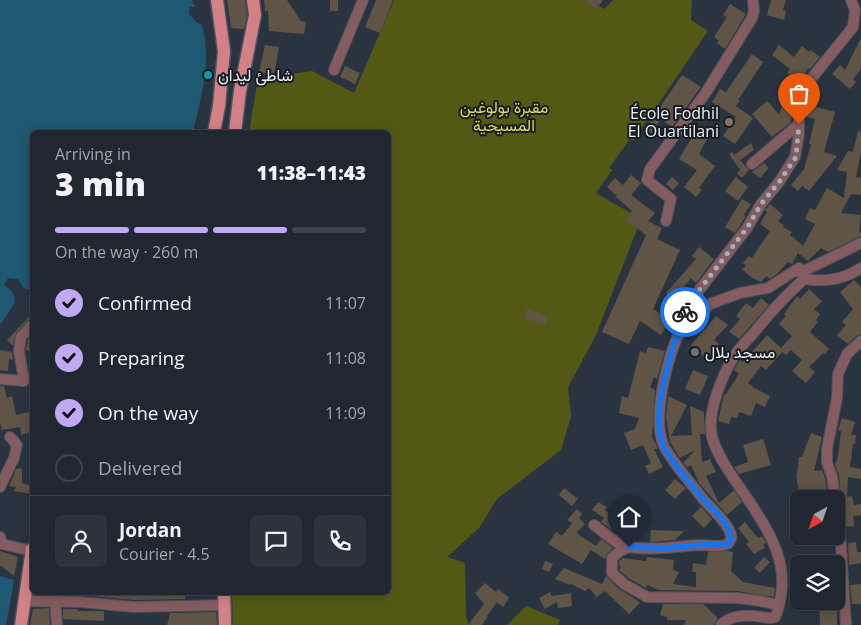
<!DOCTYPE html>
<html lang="en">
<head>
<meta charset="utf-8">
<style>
	body { margin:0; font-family:"Open Sans",Vazirmatn,sans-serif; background:#2d333d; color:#f1f3f6; height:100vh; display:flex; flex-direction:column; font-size:19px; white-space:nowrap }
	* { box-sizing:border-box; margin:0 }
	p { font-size:16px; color:#a2a5ab }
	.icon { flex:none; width:28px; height:28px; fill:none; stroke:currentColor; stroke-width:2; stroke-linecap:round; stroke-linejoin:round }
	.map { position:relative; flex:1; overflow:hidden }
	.details { position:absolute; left:30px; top:130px; width:361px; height:465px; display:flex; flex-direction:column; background:#202731; border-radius:8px; box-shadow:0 2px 12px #0003,0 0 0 1px #3d444d }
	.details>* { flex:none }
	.needle { width:32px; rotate:220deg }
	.tools { position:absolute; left:790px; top:490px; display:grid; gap:10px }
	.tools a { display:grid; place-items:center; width:55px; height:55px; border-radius:8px; background:#202731; box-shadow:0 2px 12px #0003,0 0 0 1px #3d444d; font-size:25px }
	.pin { position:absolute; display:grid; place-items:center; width:42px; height:42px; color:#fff; margin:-51px -21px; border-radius:50% 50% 50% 0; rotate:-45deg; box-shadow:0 0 5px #0007 }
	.pin .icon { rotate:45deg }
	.courier { position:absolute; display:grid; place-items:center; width:50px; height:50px; margin:-25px; border:4px solid #1a73e8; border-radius:50%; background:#fff; color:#222; box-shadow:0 1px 6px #0007 }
	.headline em { font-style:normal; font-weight:800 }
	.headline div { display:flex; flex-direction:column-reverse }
	.headline { display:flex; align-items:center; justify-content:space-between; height:85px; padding:0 25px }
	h1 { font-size:32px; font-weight:800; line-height:38px }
	.bar { display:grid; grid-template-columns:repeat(4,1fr); gap:8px 5px; align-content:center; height:60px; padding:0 25px }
	.bar i { height:6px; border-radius:4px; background:#3d444d }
	.bar .active { background:#c0a8f3 }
	.bar p { grid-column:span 4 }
	.line { display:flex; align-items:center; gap:12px; padding:0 25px; border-top:1px solid #3d444d }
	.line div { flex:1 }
	.round { display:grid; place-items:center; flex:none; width:52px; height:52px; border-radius:8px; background:#2d333d }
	ol { padding:0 25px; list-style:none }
	li { display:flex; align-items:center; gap:15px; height:55px }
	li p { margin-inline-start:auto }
	li .icon { padding:5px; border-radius:50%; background:#c0a8f3; color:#111; stroke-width:4 }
	li:last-child { color:#a2a5ab }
	li i { width:28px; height:28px; border:2px solid #3d444d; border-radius:50% }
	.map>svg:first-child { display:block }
	.green { fill:#535915 }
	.water { fill:#1f5872 }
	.building { fill:#5f5446 }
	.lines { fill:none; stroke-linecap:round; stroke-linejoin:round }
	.minor-casing { stroke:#49525e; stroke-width:12 }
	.major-casing { stroke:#49525e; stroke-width:15 }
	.minor { stroke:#845b5e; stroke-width:10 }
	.major { stroke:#d38087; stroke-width:12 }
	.done { stroke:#a7afb9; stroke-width:5; stroke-dasharray:0 9 }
	.route { stroke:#1a73e8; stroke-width:6 }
	.culture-dot { fill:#0f9aa8; stroke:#171b21; stroke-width:2 }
	.education-dot { fill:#8d6e63; stroke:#171b21; stroke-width:2 }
	.worship-dot { fill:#6b7280; stroke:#171b21; stroke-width:2 }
	.labels { text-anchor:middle; stroke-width:4; stroke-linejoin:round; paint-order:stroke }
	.poi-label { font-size:16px; fill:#eaf1f9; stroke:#171b21; text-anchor:start }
	.park-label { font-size:16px; fill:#d4df61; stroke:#171b21 }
</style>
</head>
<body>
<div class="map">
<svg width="861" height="625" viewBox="0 0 861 625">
	<rect width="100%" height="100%" fill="#2a3441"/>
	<g class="green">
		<path d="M394 0H590L604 9 613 0H692L691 20 708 31 633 141 630 139 609 168 612 170 596 193 641 219 596 335 568 387 571 417 561 450 497 499 479 528 447 557 465 563 466 617 469 625H233L232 593 389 592V132H249L258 79 312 71 354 93Z"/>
		<path d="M526 606 560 620 558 625H507Z"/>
	</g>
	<g class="water">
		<path d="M0 0H192L195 7H190L189 14 196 22 202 25C212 62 201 96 193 132H32V290L23 288 18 279 8 278 4 285C11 290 16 294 14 304L0 325Z"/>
		<path d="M0 576 14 580 6 625H0Z"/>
	</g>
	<g class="building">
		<path d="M227 0H245L247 15 244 29 231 28Z"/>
		<path d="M264 0H287L301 21 306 22 304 34 269 31 268 11H265Z"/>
		<rect x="330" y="0" width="8" height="11"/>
		<path d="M376 0H393L380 33 365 27Z"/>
		<path d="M584 0H603L596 9Z"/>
		<path d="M771 0H786L783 10 786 11 784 20 767 15Z"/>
		<path d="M730 4 746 14 725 49 717 43 719 41 714 37 727 17 723 15Z"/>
		<path d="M861 38V69L853 79 856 82 850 89 832 74 840 65 845 70Z"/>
		<path d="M265 45 279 47 274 75 259 72Z"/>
		<path d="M779 45 794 57 802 46 809 52 811 50 820 57 810 69 808 68 793 97 792 116 790 123 772 137 752 114 767 101 779 114 794 77 787 73 790 69 772 55Z"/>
		<path d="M752 54 763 62 738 100 740 101 736 106 753 118 735 144 723 136 736 117 712 102 720 89 726 92Z"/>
		<path d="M345 66 360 73 355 84 340 77Z"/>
		<path d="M682 75 701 87 672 127 661 119 651 133 645 129Z"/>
		<path d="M809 105 835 112 824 152 837 156 809 191 802 186 798 191 791 185 804 169 811 144H809L815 119 806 117Z"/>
		<path d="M858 131 861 132V152L856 177 861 178V195L851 194 841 213 861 215 859 233 861 232V236L828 252 821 248 808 261 798 253 792 264 788 262 777 274 770 279 766 276 761 282 751 277 742 269 746 266 743 263 749 256 752 258 770 231 760 224 767 212 765 210 770 204 783 215 778 221 784 225 783 227 792 232 790 235 803 246 815 224 805 219 810 208 815 210 827 188 844 198 847 172 837 170 848 151 853 152Z"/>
		<path d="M695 132 707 139 699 154 715 166 699 188 702 190 696 197 684 187 697 170 679 159Z"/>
		<path d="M751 143 754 150 740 160 749 170 742 178 737 173 740 170 729 154 732 152 734 155Z"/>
		<path d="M764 163 769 168 760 178 752 172Z"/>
		<path d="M631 175 641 183 631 195 655 213 648 221 662 228 657 239 680 250 653 309 670 321 661 335 640 321 629 344 602 332 646 235 626 220 632 211 616 197 617 196 607 187 615 178 623 185Z"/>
		<path d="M672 177 679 183 673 190 666 184Z"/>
		<path d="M736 177 748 187 738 201 725 191Z"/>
		<path d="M742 199 751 204 744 215 746 216 735 233 725 227Z"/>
		<path d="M699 247 714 259 696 283 691 278 682 289 688 294 681 305 666 293 696 259 692 256Z"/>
		<path d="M854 280 861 287V334L856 336 848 344 837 335 846 325 842 322 853 309 840 292Z"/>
		<path d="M809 289 822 301 814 309 820 314 816 320 818 322 810 332 829 349 825 354 823 353 809 367 815 372 806 383 792 371 802 360 791 350 786 355 782 352 766 370 761 366 748 383 753 386 752 387 770 396 765 407 756 403 751 416 739 412 737 418 731 417 729 424 718 421 724 395 726 394 739 374 734 370 740 360 743 362 767 335 781 348 792 336 779 324 786 316 784 314 797 296 800 299Z"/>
		<path d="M761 298 769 305 739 339 729 332 740 319 736 316 746 303 753 308Z"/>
		<path d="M527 309 548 316 545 325 524 318Z"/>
		<path d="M716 316 728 325 714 340 719 344 706 358 691 345Z"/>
		<path d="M29 317 30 318 16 333 13 346 7 340Z"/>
		<path d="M32 335V352L26 350 28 340Z"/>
		<path d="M648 347 665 351 657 379 654 377 650 387 655 390 652 437 658 449H654L663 467 649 474 645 466 651 463 643 445 631 450 624 433 635 429 639 418 619 413 622 396 628 398 640 351 646 353Z"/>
		<path d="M0 350 12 352 13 360 9 359 8 371 0 370Z"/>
		<path d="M693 370 708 376 700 395 685 389Z"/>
		<path d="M0 386H4L7 398 12 396 16 415 30 412 32 432 21 435 20 427 2 430 0 423Z"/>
		<path d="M668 396 687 405 671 436 692 435 690 406 704 412 705 434H700L702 462 710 459 716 472 706 476 719 503 734 490 742 502 727 515 699 483 691 465 687 467 683 463 695 450 680 458 670 442 666 417Z"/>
		<path d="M842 418 855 422 851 435H856L855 444 853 443 850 467 861 469V479L848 477 847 497 852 496 854 505 861 504V515L853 516 854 526 846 527 841 502 839 475 835 465 838 457 841 431 838 430Z"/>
		<path d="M811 433 822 437 814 471 822 470 825 478 828 499H812V489L799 491 796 475 797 474 799 457H802Z"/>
		<path d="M763 439 771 465 739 474 734 467 748 462 743 445Z"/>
		<path d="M22 468V483L32 486V494L14 491 16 487 9 486 16 469Z"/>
		<path d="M675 479 686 488 675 499 665 490Z"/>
		<path d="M564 488 578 499 572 506 559 495Z"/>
		<path d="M598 502 607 507 605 510 620 521 626 508 636 513 624 538 601 522 604 518 592 510Z"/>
		<path d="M701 507 712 519 704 528 692 516Z"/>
		<path d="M577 509 582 514 579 518 585 524 577 532 578 534 596 546 601 539 613 548 606 555 605 559 591 550 582 564 548 544 556 532 562 536 572 523 567 520Z"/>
		<path d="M745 522 758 538 762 536 766 543 763 545 765 548 754 554 746 544 749 542 738 528Z"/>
		<path d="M651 530 684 531 675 540 650 542Z"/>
		<path d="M856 542 857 552H861V563L849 565 848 543Z"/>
		<path d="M0 551 18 557 14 576 0 565Z"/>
		<path d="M728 551 733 552 731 571 743 582 775 588 774 597 737 591 659 590 647 585 646 588 628 578 619 570 621 567 619 565V561L623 558 646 561 647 557 674 560 673 570 679 572 673 584 696 587V572H692L693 563 706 565 708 552Z"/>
		<path d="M764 557 770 562 760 573 754 568Z"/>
		<path d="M545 561 553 564 549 572 542 569Z"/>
		<path d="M564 568 602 584 606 576 619 589 634 598 640 603 629 614 605 591 594 599 596 596 589 588 585 591 569 583 570 585 555 579Z"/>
		<path d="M485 583 496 592 498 589 509 598 503 607 497 602 487 616H488L482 625H468L484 604 475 593Z"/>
		<path d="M861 584V604H852L850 585Z"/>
		<path d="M56 592H77V595H58Z"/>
		<path d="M90 592H185V599L134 600 90 596Z"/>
		<path d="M550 592 552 596 572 593 571 594 572 606 558 608 557 602 545 609 539 598Z"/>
		<path d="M819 601H837V625H820Z"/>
		<path d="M663 604H703L718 618 714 625H684L686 620H667V617L660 615Z"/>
		<path d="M49 608 50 625H30L33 609Z"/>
		<path d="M63 609H77L78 611H104V621L63 619Z"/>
		<path d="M216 612 217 625H167L170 613Z"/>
	</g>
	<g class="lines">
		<defs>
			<g id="minor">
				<path d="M334 70 363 0"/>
				<path d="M752 164 799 124"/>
				<path d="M666 221 671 199 647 180 650 169 705 94 752 18 754 11 753 0"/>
				<path d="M802 272 861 243"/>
				<path d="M804 279C825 282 843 280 861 268"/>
				<path d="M0 379 24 381 19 351 21 337 32 325"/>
				<path d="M0 487 14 458 17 445 10 437"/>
				<path d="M835 499 832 476 827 463V449L837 398 838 374 847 354 861 341"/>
				<path d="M836 506 840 530 846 625"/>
				<path d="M594 525C604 532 616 545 629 547 652 551 677 546 701 545 708 545 720 548 727 544 730 542 732 539 731 535 729 524 711 508 703 499 694 487 668 457 663 444 652 415 668 354 682 327"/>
				<path d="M0 537 2 544 32 551"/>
				<path d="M629 547 620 551 612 558V573L624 584 647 597 737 598 760 601 779 605"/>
				<path d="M24 601 81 602 134 607 224 605"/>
				<path d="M55 601 57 625"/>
				<path d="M721 625C733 612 754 616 770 618L775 617C779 610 780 602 781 595 790 547 748 503 725 465 719 455 712 443 711 430 709 409 722 376 733 358 738 350 745 342 752 335 768 315 785 296 804 279L799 268 768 288 740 293 710 304 692 325 682 327V317L697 293 747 228 761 204 779 182 795 157 799 134V100L807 84 853 27 855 10 851 0"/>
			</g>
			<g id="major">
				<path d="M214 132 219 106 224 51 217 0"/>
				<path d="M235 132 240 91 255 15 253 0"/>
				<path d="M224 592 225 625"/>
				<path d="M21 625 32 549"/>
			</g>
		</defs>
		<use href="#minor" class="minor-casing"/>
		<use href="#major" class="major-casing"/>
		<use href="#minor" class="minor"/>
		<use href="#major" class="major"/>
	</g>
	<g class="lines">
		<path class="done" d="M685 312 697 293 747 228 761 204 779 182 796 157 799 124"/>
		<path class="route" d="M629 547 665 548 702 545H723L728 544 731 540C731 524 714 511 704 500 694 488 668 458 663 445 652 417 666 371 674 344 676 338 681 332 682 327 683 321 682 318 685 312"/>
	</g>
	<circle class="culture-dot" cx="208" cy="75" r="5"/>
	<circle class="education-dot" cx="729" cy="122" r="5"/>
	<circle class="worship-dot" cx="695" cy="352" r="5"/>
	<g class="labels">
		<g class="poi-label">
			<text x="218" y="81">شاطئ ليدان</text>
			<text x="719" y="119" text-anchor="end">École Fodhil<tspan x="719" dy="18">El Ouartilani</tspan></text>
			<text x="705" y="358">مسجد بلال</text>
		</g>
		<g class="park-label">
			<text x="504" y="113">مقبرة بولوغين<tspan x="504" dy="18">المسيحية</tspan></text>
		</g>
	</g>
</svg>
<div class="tools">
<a><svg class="needle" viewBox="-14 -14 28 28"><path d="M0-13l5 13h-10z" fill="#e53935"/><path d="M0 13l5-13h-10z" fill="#a2a5ab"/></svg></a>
<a><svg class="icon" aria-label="layers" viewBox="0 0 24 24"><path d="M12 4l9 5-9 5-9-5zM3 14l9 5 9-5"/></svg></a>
</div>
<div class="pin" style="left:799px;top:124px;background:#ea580c"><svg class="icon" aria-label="bag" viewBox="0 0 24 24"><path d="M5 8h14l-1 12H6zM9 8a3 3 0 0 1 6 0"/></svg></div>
<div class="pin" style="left:629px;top:547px;background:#1f2937"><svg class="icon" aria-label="home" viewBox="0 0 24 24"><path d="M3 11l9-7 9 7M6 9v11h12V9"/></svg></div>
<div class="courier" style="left:685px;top:312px"><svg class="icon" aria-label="bike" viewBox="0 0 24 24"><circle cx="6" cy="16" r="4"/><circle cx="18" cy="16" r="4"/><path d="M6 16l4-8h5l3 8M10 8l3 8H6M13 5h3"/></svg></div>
<section class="details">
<div class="headline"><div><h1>3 min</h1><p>Arriving in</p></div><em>11:38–11:43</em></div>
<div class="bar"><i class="active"></i><i class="active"></i><i class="active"></i><i></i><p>On the way · 260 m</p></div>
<ol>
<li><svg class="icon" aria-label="check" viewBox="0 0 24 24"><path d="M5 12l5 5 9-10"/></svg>Confirmed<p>11:07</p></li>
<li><svg class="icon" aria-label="check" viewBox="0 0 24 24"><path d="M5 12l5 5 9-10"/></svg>Preparing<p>11:08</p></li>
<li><svg class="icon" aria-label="check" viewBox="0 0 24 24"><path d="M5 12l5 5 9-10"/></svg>On the way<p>11:09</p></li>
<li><i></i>Delivered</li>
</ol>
<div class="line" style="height:90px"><a class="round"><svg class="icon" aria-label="person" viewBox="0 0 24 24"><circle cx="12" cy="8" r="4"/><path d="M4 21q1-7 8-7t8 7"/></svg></a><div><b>Jordan</b><p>Courier · 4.5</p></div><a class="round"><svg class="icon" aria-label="chat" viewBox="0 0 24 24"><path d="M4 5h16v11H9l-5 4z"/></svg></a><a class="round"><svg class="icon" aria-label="phone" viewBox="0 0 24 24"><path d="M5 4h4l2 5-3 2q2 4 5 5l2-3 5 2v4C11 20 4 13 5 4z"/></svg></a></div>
</section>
</div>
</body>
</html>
